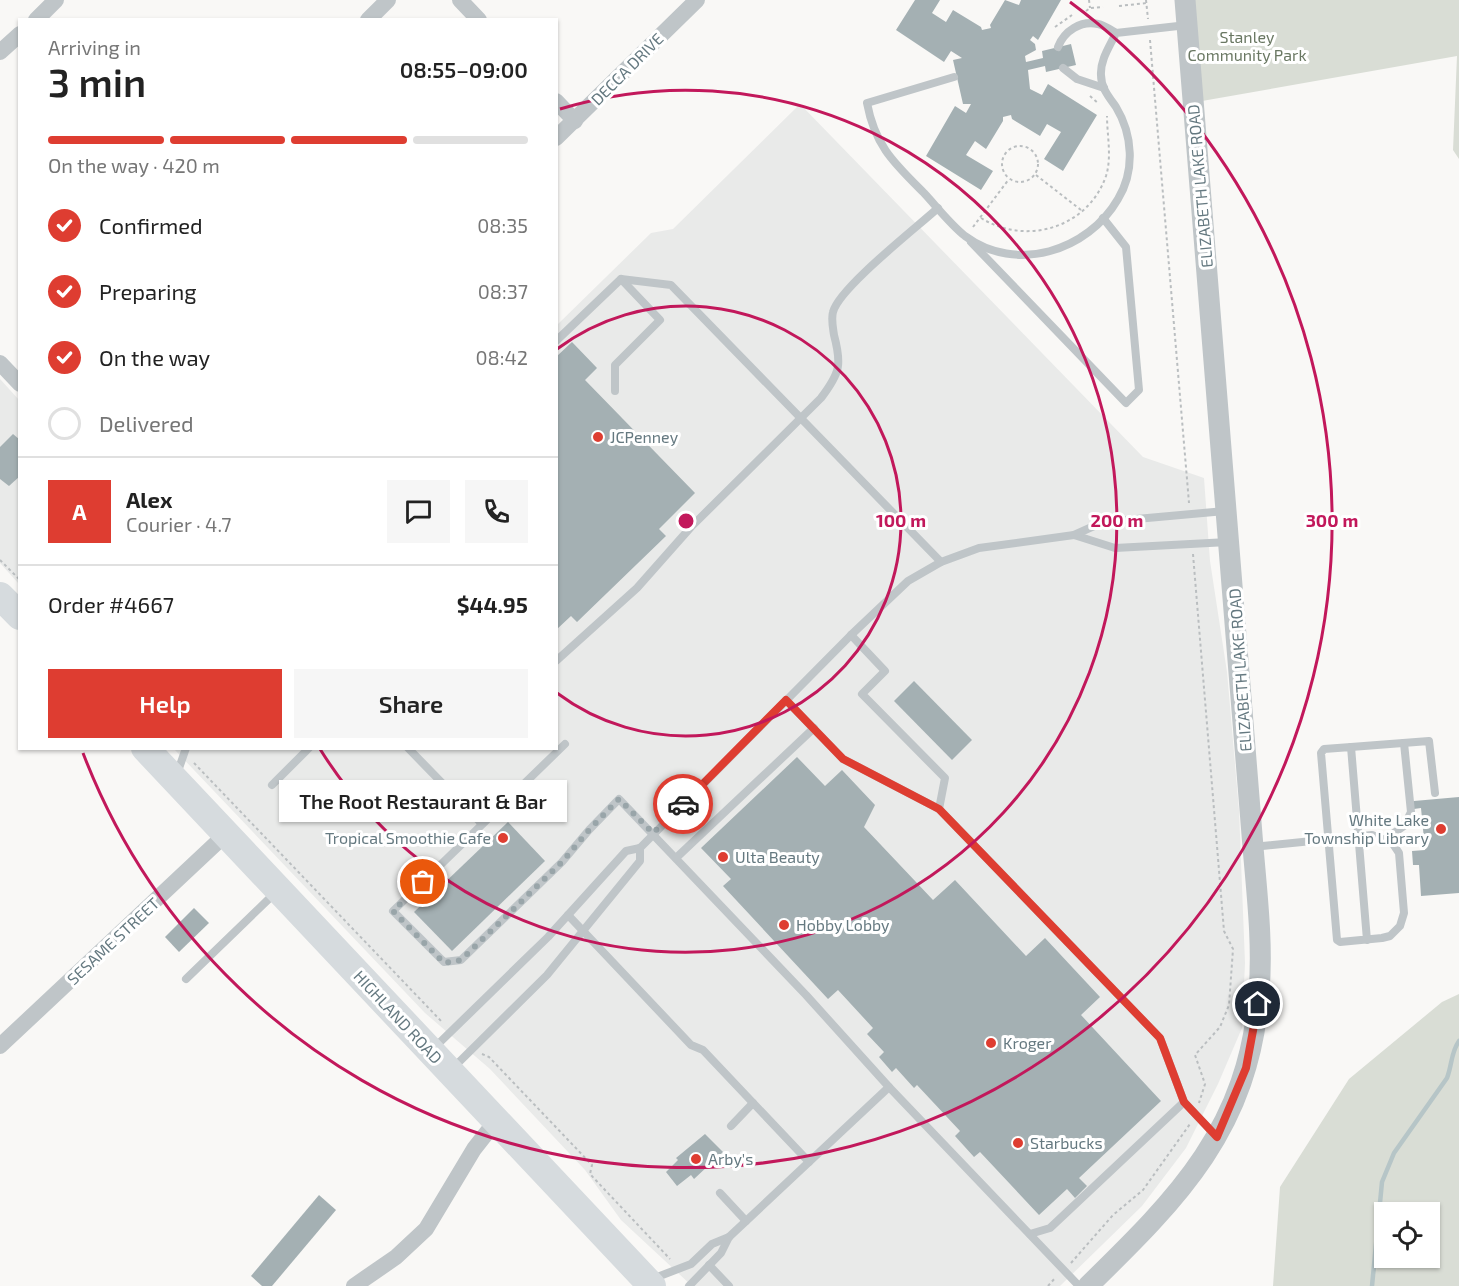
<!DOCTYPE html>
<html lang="en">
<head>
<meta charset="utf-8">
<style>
	body { margin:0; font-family:"Exo 2",sans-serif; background:#f6f6f6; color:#222; height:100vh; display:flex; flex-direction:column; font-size:22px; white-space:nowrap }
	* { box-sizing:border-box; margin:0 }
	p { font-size:20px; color:#767676 }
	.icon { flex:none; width:33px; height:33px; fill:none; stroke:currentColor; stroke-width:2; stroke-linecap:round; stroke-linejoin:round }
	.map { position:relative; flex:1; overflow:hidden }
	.side { position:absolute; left:18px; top:18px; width:540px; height:732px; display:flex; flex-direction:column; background:#fff; border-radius:0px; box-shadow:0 2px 4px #0004 }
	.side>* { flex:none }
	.tools { position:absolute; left:1374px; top:1202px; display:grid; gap:12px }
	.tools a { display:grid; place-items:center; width:66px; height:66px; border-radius:0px; background:#fff; box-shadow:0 2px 4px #0004; font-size:30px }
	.pin { position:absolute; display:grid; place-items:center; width:51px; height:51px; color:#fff; margin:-26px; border:3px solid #fff; border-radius:50%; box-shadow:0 2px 6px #0007 }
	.courier { position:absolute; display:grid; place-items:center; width:60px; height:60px; margin:-30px; border:4px solid #de3d31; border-radius:50%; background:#fff; color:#222; box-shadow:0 2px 8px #0007 }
	.bubble { position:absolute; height:42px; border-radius:0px; background:#fff; box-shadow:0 2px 4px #0004; font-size:20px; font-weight:600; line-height:42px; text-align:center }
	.overview em { font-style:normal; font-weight:600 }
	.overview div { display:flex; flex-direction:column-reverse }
	.overview { display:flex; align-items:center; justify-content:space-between; height:102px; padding:0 30px }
	h1 { font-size:39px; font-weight:600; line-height:45px }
	.bar { display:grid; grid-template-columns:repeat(4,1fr); gap:9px 6px; align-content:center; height:72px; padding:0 30px }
	.bar i { height:8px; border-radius:4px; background:#e0e0e0 }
	.bar .selected { background:#de3d31 }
	.bar p { grid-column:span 4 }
	.line { display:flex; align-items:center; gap:15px; padding:0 30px; border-top:2px solid #e0e0e0 }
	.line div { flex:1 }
	.round { display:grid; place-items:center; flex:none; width:63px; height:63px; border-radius:0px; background:#f6f6f6 }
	ol { padding:0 30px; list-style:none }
	li { display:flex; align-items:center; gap:18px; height:66px }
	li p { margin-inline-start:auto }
	li .icon { padding:6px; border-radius:50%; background:#de3d31; color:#fff; stroke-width:4 }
	li:last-child { color:#767676 }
	li i { width:33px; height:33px; border:3px solid #e0e0e0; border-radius:50% }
	.cta { display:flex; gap:12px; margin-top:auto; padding:12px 30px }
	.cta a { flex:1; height:69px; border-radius:0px; background:#de3d31; color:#fff; font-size:24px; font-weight:600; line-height:69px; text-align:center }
	.cta a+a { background:#f6f6f6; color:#222 }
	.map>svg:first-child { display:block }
	.built { fill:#e9eae9 }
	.green { fill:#d9ddd5; fill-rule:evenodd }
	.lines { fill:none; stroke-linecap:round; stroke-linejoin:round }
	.stream { stroke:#b6c5c7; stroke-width:4.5 }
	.building { fill:#a4b0b3 }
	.path { stroke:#babec0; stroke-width:2; stroke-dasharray:3 3; stroke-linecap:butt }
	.service { stroke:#bfc5c8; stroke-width:8 }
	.minor { stroke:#bfc5c8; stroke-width:16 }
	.tertiary { stroke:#bfc5c8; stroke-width:21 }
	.trunk { stroke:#d6dbde; stroke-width:28 }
	.done { stroke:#99a5a9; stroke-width:6; stroke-dasharray:0 10.8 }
	.route { stroke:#de3d31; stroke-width:8 }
	.ring { fill:none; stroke:#c2185b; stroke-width:3 }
	.poi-dot { fill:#de3d31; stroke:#fff; stroke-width:2 }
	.labels { text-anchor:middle; stroke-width:6; stroke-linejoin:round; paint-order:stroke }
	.park-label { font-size:16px; fill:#6a7863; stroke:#fff }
	.street-label { font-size:16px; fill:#657980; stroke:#fff }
	.poi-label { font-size:16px; fill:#657980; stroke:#fff; text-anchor:start }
	.centre { fill:#c2185b; stroke:#fff; stroke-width:3 }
	.ring-label { font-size:18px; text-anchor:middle; font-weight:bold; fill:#c2185b; stroke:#fff; stroke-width:6; stroke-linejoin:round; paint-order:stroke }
</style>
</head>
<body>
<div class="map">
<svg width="1459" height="1286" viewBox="0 0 1459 1286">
	<rect width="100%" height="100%" fill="#f9f8f6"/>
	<g class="built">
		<path d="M800 104 1143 457 1204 478 1210 561 1227 672 1239 810 1245 963 1242 1028 1218 1084 1186 1148 1142 1206 1060 1286H692L621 1220 585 1170 490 1069 425 1013 174 749 556 748 557 325 651 233 673 229Z"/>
		<path d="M0 379 19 400V584L0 563Z"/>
	</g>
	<g class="green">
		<path d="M1193 0H1459V159L1453 150 1457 56 1202 101Z"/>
		<path d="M1459 994V1286H1273L1280 1187 1349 1079 1442 1002ZM1384 1212H1430V1257H1384Z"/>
	</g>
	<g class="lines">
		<path class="stream" d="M1372 1286 1382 1182 1394 1153 1447 1078C1452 1065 1451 1052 1459 1041"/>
	</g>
	<g class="building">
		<path d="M915 0H940L932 13 946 22 953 10 981 27 982 30 991 28 990 25 1005 0 1019 5 1021 0H1061L1038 40 1033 36 1030 40 1035 44 1036 50 1025 56 1026 62 1043 58 1042 51 1071 44 1076 65 1046 72 1045 66 1028 70 1030 89 1042 95 1048 84 1097 115 1063 171 1044 159 1061 132 1047 124 1040 136 1012 119 1011 115 1003 117V121L986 149 975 141 966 155 993 171 981 190 926 156 955 106 966 113 971 104H963L953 60 962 58 951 51 944 62 896 30Z"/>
		<path d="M572 342 597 368 585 380 695 493 659 529 666 536 577 622 571 616 556 630V357Z"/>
		<path d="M13 434 20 440V476L9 486 0 479V447Z"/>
		<path d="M914 681 972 740 952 760 894 701Z"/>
		<path d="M797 757 825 786 842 770 875 805 864 827 933 900 955 880 1026 956 1045 938 1100 997 1081 1015 1161 1101 1079 1178 1087 1186 1075 1198 1067 1189 1039 1215 980 1152 974 1157 955 1136 960 1131 917 1085 914 1088 896 1068 892 1072 879 1057 884 1052 867 1034 873 1028 838 990 828 999 723 886 731 879 701 848Z"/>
		<path d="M1459 797V893L1421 896 1419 865H1413L1412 851 1425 850 1421 808 1414 809V801Z"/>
		<path d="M508 822 545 861 452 951 414 912Z"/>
		<path d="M194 908 209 923 179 952 165 937Z"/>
		<path d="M705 1134 723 1152 694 1179 691 1175 677 1186 666 1172 678 1160 676 1158Z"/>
		<path d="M319 1195 336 1210 272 1286H262L251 1276Z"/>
	</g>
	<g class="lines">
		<g class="path">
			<path d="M1089 0 1090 8"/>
			<path d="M1146 0 1148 19"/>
			<path d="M1119 6 1147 3"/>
			<path d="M1086 11 1090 8 1103 7"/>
			<path d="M1055 27 1072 15"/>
			<path d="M1150 40 1189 503"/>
			<path d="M1090 96 1099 104"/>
			<circle cx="1020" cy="164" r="18"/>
			<path d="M1036 175 1081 210"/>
			<path d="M981 218C1026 246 1088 228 1106 176 1112 157 1107 135 1107 116"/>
			<path d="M973 227 1009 179"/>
			<path d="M1193 554 1224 931 1233 949 1229 1005 1220 1027 1195 1055 1205 1084 1199 1103"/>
			<path d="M0 560 20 580"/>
			<path d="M194 763 443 1023"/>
			<path d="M482 1054 489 1057 592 1165 590 1174 670 1259"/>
			<path d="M1071 1263 1113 1215 1143 1190 1190 1124"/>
			<path d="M1048 1286 1056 1277"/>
		</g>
		<g class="service">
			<path d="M1058 47C1064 31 1081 20 1098 24 1104 25 1111 30 1116 33"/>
			<path d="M1063 68 1077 79 1104 88"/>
			<path d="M954 77 867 103C875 146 894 163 924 193 937 207 950 224 965 236 1016 274 1088 251 1118 199 1135 171 1133 135 1116 107 1109 97 1101 88 1101 75 1100 60 1110 46 1116 33L1187 25"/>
			<path d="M971 242 1126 403 1139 390 1126 247 1103 218"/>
			<path d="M556 341 621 279 671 285 941 562"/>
			<path d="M615 391V365L660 320 621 279"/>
			<path d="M1074 535 1115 548 1228 542"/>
			<path d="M851 635 885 671 862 694 945 778 939 809"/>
			<path d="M556 661 637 588 691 527 821 398C840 373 842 365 834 335 833 328 831 319 833 312 839 288 916 228 938 208"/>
			<path d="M786 700 843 759 939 809 1160 1038 1184 1102"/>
			<path d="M565 744 393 911 444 962 461 960 562 862 589 830 619 799 806 995 889 1087"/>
			<path d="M1351 747 1429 741 1435 793"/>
			<path d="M408 748 482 824"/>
			<path d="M177 774 186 748"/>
			<path d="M272 785 309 748"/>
			<path d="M1385 839 1404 826 1411 812 1404 743"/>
			<path d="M1253 847 1372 835 1393 844 1399 853 1404 913 1400 926 1390 936 1382 938 1340 942 1337 940 1321 753 1324 749 1351 747 1367 940"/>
			<path d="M676 858 814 728"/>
			<path d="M568 915 691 1045 703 1050 809 1162"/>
			<path d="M186 979 276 892"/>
			<path d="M433 1049 548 937 626 851 640 848 851 635 908 581 941 562 979 548 1074 535 1103 522 1225 511"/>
			<path d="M452 1069 547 975 640 861V848"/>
			<path d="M731 1126 753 1103"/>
			<path d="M720 1193 746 1221"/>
			<path d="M1030 1234 1050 1228 1184 1102 1216 1136"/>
			<path d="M709 1265 729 1286"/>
			<path d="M652 1279 691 1264 712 1244 729 1237"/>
			<path d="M689 1286 721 1253 729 1237 889 1087 1079 1286"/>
		</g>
		<g class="minor">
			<path d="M460 0 479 20"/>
			<path d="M36 20 56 0"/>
			<path d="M368 20 388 0"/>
			<path d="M0 52 20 34"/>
			<path d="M556 101 575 121"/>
			<path d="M556 138 697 0"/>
			<path d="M0 363 20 384"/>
			<path d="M0 1046 226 834"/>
			<path d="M354 1286 396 1257 426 1229 474 1149 496 1121"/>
		</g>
		<path class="tertiary" d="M1088 1286C1179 1197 1249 1128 1259 992 1263 944 1257 895 1253 847L1185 0"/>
		<g class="trunk">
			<path d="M0 596 20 616"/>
			<path d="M145 748 652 1286"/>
		</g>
	</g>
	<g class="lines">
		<path class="done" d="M423 882 393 911 444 963 461 960 562 862 589 830 619 799 653 833 683 804"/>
		<path class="route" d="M683 804 786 700 843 759 939 809 1160 1038 1184 1102 1217 1137 1246 1068 1258 1004"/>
	</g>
	<g class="ring">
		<path d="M557 349A215 215 0 1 1 557 693"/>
		<path d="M560 109A431 431 0 1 1 320 749"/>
		<path d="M1070 2A646 646 0 1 1 83 753"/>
	</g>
	<g class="poi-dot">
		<circle cx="598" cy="437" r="6"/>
		<circle cx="1441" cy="829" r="6"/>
		<circle cx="503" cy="838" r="6"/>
		<circle cx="723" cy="857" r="6"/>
		<circle cx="784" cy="925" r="6"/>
		<circle cx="991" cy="1043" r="6"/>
		<circle cx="1018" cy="1143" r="6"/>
		<circle cx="696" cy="1159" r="6"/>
	</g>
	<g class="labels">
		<g class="park-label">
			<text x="1247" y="43">Stanley<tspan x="1247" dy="18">Community Park</tspan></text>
		</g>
		<g class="street-label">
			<text transform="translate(627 69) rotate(-45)" y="6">DECCA DRIVE</text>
			<text transform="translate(1200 186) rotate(-95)" y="6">ELIZABETH LAKE ROAD</text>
			<text transform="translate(1240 670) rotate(-94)" y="6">ELIZABETH LAKE ROAD</text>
			<text transform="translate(113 941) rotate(-43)" y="6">SESAME STREET</text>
			<text transform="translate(398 1017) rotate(47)" y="6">HIGHLAND ROAD</text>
		</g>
		<g class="poi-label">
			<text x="610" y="443">JCPenney</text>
			<text x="1429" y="826" text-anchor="end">White Lake<tspan x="1429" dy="18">Township Library</tspan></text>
			<text x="491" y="844" text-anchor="end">Tropical Smoothie Cafe</text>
			<text x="735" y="863">Ulta Beauty</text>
			<text x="796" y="931">Hobby Lobby</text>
			<text x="1003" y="1049">Kroger</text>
			<text x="1030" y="1149">Starbucks</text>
			<text x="708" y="1165">Arby's</text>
		</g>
	</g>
	<circle cx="686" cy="521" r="9" class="centre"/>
	<g class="ring-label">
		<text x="901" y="527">100 m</text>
		<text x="1117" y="527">200 m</text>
		<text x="1332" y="527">300 m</text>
	</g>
</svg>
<div class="tools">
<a><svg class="icon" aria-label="locate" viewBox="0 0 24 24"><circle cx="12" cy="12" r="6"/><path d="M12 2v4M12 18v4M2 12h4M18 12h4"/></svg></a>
</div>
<div class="pin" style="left:423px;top:882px;background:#ea580c"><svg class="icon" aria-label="bag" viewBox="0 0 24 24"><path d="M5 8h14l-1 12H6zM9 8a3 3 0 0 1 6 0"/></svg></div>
<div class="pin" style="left:1258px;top:1004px;background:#1f2937"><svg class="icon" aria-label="home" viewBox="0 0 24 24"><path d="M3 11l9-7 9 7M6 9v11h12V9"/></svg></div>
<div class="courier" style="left:683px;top:804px"><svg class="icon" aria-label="car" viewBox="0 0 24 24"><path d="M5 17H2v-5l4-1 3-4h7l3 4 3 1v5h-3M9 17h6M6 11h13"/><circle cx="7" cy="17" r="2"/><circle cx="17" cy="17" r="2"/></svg></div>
<div class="bubble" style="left:279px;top:780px;width:288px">The Root Restaurant &amp; Bar</div>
<section class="side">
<div class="overview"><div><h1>3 min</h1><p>Arriving in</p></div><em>08:55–09:00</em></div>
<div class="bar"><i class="selected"></i><i class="selected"></i><i class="selected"></i><i></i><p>On the way · 420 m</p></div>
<ol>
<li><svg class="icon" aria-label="check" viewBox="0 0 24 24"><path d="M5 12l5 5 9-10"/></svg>Confirmed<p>08:35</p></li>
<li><svg class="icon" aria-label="check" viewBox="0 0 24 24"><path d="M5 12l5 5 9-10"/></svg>Preparing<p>08:37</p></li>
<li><svg class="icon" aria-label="check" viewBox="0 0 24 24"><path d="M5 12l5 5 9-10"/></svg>On the way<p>08:42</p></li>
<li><i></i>Delivered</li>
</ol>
<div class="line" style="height:108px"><b class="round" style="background:#de3d31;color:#fff">A</b><div><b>Alex</b><p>Courier · 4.7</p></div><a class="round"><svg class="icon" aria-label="chat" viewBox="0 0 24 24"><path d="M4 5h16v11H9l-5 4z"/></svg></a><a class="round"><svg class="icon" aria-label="phone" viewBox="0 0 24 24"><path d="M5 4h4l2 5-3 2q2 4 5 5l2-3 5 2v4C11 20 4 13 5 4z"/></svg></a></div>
<div class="line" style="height:78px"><div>Order #4667</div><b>$44.95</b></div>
<div class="cta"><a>Help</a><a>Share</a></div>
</section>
</div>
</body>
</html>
